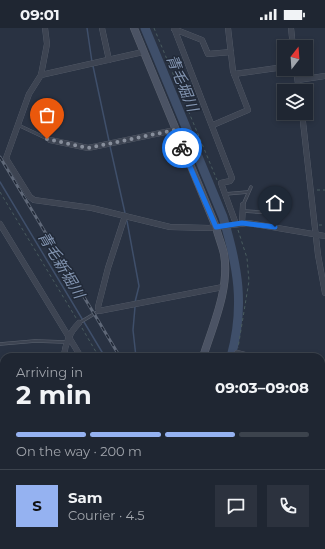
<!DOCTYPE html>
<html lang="en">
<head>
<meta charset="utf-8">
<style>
	body { margin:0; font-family:Montserrat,"Noto Sans JP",sans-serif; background:#2c323e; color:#f1f3f6; height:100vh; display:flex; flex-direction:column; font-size:15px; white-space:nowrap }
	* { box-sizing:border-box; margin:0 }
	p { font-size:13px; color:#a1a5ac }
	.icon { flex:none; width:22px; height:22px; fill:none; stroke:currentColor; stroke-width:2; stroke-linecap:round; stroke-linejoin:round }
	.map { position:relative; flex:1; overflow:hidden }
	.panel { position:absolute; left:0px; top:325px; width:325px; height:196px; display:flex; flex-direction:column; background:#1f2632; border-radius:12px 12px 0 0; box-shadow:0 2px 6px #0003,0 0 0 1px #3c434d }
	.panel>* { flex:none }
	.needle { width:26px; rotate:17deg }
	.buttons { position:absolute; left:277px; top:12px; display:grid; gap:8px }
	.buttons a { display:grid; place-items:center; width:36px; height:36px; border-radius:0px; background:#1f2632; box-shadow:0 2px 6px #0003,0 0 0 1px #3c434d; font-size:20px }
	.pin { position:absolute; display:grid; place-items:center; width:34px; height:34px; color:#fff; margin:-41px -17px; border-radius:50% 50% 50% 0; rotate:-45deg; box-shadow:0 0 4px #0007 }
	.pin .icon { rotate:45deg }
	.courier { position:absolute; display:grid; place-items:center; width:40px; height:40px; margin:-20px; border:3px solid #1a73e8; border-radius:50%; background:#fff; color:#222; box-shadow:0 1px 5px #0007 }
	.headline em { font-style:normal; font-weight:700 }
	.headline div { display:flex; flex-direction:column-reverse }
	.headline { display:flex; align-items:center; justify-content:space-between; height:68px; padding:0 16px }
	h1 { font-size:26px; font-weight:700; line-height:30px }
	.bar { display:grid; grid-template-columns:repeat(4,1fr); gap:6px 4px; align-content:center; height:48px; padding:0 16px }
	.bar i { height:5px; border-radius:3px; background:#3c434d }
	.bar .selected { background:#95b2f1 }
	.bar p { grid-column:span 4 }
	.line { display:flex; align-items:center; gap:10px; padding:0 16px; border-top:1px solid #3c434d }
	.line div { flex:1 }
	.round { display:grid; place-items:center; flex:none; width:42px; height:42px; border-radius:0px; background:#2c323e }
	.status { display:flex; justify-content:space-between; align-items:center; height:28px; padding:0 20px; background:#1f2632; direction:ltr }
	.status svg { height:11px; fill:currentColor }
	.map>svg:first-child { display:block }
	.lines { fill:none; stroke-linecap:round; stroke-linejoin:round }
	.stream { stroke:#3f4f6a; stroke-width:1.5 }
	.river { stroke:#3f4f6a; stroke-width:9 }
	.lane-casing { stroke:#5b626f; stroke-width:3.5 }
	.street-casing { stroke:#5b626f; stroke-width:6 }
	.secondary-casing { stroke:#5b626f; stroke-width:8 }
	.path { stroke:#495c5f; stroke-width:1; stroke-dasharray:3 3; stroke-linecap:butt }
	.lane { stroke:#3d4452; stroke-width:2.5 }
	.street { stroke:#3d4452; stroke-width:5.5 }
	.secondary { stroke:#4b5364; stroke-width:7 }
	.rail-casing { stroke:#5f6878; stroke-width:3 }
	.rail { stroke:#212937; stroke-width:1.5; stroke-dasharray:4.5; stroke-linecap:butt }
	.done { stroke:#878e9b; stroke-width:4; stroke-dasharray:0 7.2 }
	.route { stroke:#1a73e8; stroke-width:5 }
	.labels { text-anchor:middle; stroke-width:3; stroke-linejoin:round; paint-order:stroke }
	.water-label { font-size:15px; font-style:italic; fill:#8395b1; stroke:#212937 }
</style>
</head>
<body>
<div class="status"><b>09:01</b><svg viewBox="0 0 49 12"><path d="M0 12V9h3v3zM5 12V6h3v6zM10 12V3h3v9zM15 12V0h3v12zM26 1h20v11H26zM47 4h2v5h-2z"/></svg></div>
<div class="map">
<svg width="325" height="521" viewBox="0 0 325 521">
	<rect width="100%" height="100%" fill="#293242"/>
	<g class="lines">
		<g class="stream">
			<path d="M87 0 92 34"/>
			<path d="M93 38 109 113"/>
			<path d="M110 118 125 185"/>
			<path d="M0 154 105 329"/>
			<path d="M127 193 139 258 135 274"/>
			<path d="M135 279 133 302 136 329"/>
		</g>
		<g class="river">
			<path d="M145 0 223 189C238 239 245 278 231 329"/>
			<path d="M158 521V517"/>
		</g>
		<defs>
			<g id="lane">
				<path d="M18 97 50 112"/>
				<path d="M225 166 248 164"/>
				<path d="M243 177 251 159"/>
				<path d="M243 183 275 185V199"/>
				<path d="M79 295 99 283"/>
				<path d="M0 316 35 313 66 314"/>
				<path d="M0 384 4 395"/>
				<path d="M61 517 63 521"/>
				<path d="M311 517 325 518"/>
			</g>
			<g id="street">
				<path d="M102 0 109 32"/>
				<path d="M174 0 232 150 230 153 221 155 236 196"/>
				<path d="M291 0 293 19"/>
				<path d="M174 1 202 12 208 26 231 24"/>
				<path d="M296 41 299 63"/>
				<path d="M234 46 284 39"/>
				<path d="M41 47 143 24"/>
				<path d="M298 52 325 48"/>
				<path d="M302 85 318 227 325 265"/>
				<path d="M213 97 248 82 233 43 228 0"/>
				<path d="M50 112 88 120 175 102"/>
				<path d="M7 132 30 169 34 172 92 180 170 199 209 200 248 195 325 208"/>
				<path d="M5 133 29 66 41 47 47 16 45 0"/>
				<path d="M125 188 108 240 98 279 99 283 223 259"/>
				<path d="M242 195 243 177"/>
				<path d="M0 196 81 329"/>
				<path d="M237 325 253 329"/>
				<path d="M64 329C65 315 69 305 79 295"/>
				<path d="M321 366H325"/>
				<path d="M0 379 4 382"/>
				<path d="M321 426 324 427 321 447"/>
				<path d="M123 517 130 521"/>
				<path d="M297 521 299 517"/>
			</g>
			<g id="secondary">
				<path d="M134 0 216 199C218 208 222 217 224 226 230 260 213 297 203 329"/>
				<path d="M145 521 146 517"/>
			</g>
		</defs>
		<use href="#lane" class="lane-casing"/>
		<use href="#street" class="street-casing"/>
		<use href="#secondary" class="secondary-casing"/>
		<g class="path">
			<path d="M154 0 217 152"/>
			<path d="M317 162H325"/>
			<path d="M0 164 76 290"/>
			<path d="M319 197H325"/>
			<path d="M238 202 247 230 249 253 238 320"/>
			<path d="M82 300 99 329"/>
			<path d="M0 364V372"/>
			<path d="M0 499 4 495"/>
		</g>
		<use href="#lane" class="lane"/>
		<use href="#street" class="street"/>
		<use href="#secondary" class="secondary"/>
		<defs>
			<g id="rail">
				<path d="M0 129 120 329"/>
				<path d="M229 517 231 521"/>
			</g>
		</defs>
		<use href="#rail" class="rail-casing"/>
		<use href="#rail" class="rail"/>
	</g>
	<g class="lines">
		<path class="done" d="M47 111 88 120 175 102 182 120"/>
		<path class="route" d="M182 120 216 199 242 195 275 199"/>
	</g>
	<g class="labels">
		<g class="water-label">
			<text transform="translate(182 55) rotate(68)" y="5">青毛堀川</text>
			<text transform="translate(61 237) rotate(59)" y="5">青毛新堀川</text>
		</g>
	</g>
</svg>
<div class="buttons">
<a><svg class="needle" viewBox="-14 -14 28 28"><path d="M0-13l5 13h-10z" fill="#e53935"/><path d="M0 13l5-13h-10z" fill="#a1a5ac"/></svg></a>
<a><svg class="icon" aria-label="layers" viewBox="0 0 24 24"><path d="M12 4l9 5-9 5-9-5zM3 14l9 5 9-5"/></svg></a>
</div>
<div class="pin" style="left:47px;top:111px;background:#ea580c"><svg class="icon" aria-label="bag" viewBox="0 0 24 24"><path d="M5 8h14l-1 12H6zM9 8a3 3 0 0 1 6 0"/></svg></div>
<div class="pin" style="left:275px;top:199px;background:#1f2937"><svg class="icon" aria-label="home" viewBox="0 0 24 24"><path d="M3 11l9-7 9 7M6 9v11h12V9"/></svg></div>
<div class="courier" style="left:182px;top:120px"><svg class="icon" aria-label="bike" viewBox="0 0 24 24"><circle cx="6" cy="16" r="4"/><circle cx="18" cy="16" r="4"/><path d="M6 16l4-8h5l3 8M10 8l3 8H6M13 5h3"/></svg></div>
<section class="panel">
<div class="headline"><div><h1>2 min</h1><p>Arriving in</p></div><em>09:03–09:08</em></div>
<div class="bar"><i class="selected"></i><i class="selected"></i><i class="selected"></i><i></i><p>On the way · 200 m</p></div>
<div class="line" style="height:72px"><b class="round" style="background:#95b2f1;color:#111">S</b><div><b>Sam</b><p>Courier · 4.5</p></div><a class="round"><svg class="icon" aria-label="chat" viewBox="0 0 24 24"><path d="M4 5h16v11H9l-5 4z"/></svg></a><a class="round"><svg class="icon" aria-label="phone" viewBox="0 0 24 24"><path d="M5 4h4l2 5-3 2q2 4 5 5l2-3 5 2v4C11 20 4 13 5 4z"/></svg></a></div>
</section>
</div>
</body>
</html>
